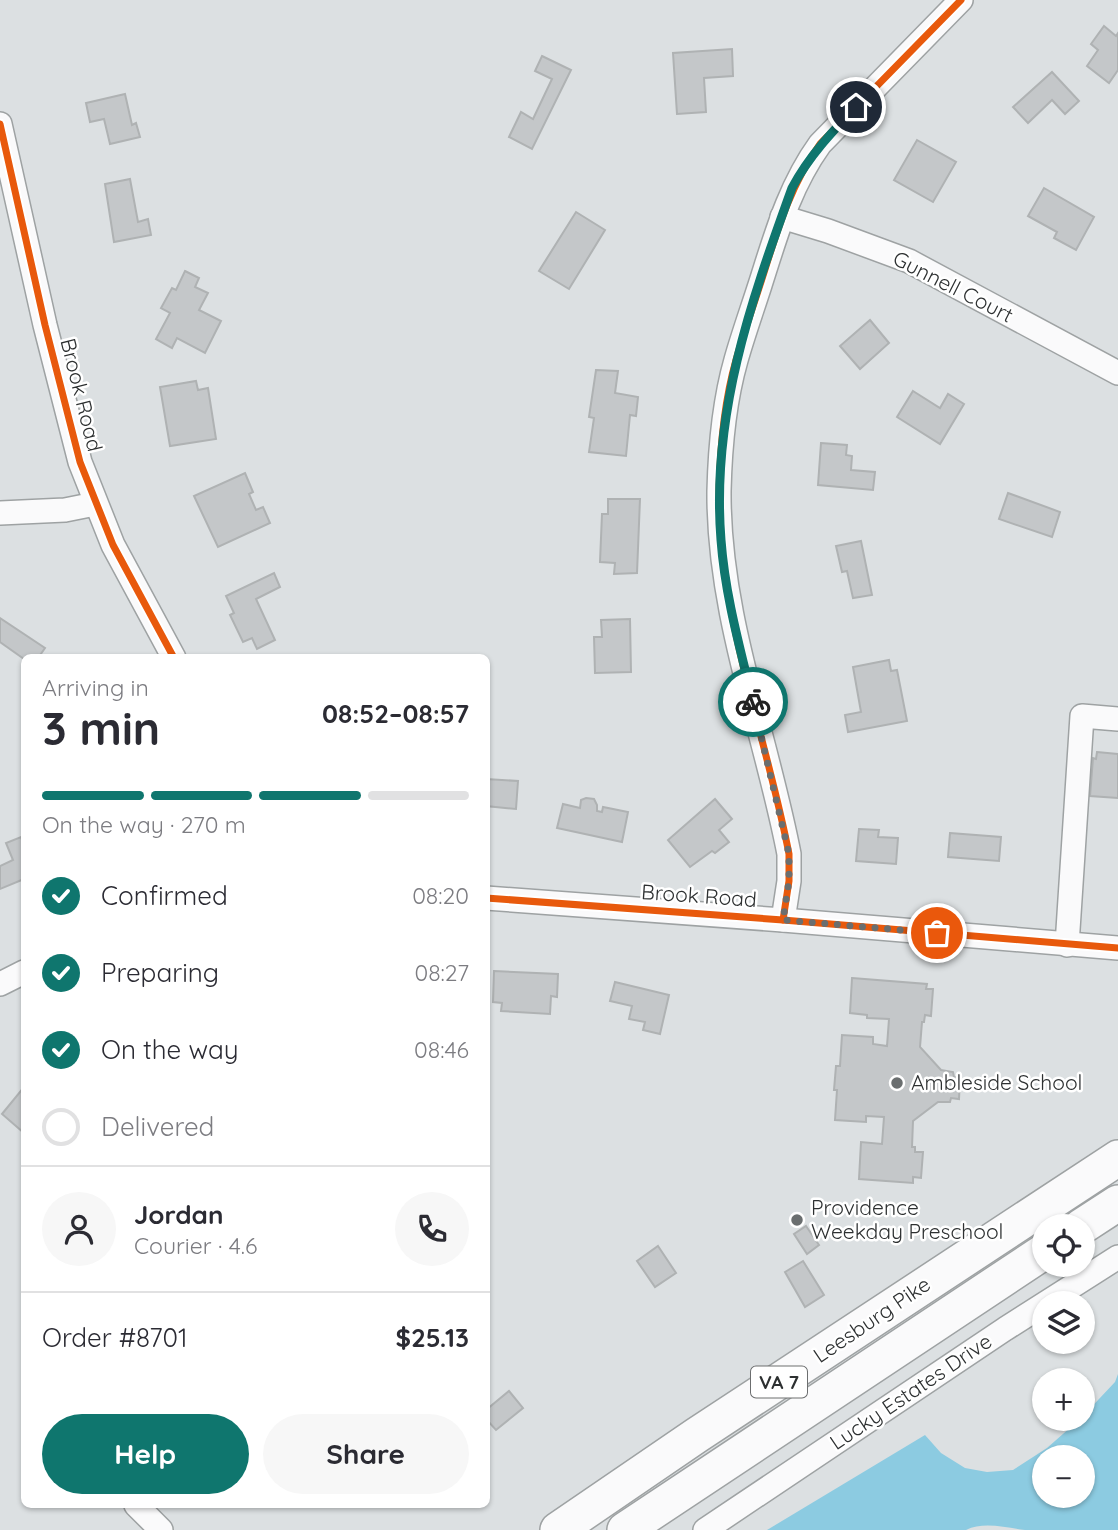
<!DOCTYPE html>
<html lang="en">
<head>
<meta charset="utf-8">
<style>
	body { margin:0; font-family:Quicksand,sans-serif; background:#f7f7f7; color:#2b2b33; height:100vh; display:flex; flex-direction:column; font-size:26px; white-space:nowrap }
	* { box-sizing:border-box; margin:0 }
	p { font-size:23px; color:#7c7c81 }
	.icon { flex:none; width:38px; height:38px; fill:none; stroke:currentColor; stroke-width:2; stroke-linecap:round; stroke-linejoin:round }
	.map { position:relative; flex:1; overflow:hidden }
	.drawer { position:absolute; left:21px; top:654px; width:469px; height:854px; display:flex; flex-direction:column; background:#fff; border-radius:10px; box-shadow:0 2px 5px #0004 }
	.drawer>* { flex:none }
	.tools { position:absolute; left:1032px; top:1214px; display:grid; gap:14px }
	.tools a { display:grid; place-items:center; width:63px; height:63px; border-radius:50%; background:#fff; box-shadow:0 2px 5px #0004; font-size:35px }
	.pin { position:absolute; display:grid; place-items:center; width:60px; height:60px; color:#fff; margin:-30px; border:4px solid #fff; border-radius:50%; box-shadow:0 2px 7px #0007 }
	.courier { position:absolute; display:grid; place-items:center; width:70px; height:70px; margin:-35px; border:5px solid #0f766e; border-radius:50%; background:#fff; color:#222; box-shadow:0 2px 9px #0007 }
	.summary em { font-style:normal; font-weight:700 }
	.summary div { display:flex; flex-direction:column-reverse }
	.summary { display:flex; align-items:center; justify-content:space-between; height:119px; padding:0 21px }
	h1 { font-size:46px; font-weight:700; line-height:52px }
	.bar { display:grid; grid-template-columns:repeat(4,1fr); gap:10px 7px; align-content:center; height:84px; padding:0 21px }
	.bar i { height:9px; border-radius:5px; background:#e1e1e2 }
	.bar .active { background:#0f766e }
	.bar p { grid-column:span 4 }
	.line { display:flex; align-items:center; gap:18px; padding:0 21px; border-top:2px solid #e1e1e2 }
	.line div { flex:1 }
	.round { display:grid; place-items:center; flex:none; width:74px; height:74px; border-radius:37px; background:#f7f7f7 }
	ol { padding:0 21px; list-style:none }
	li { display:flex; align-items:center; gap:21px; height:77px }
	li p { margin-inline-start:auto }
	li .icon { padding:7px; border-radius:50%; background:#0f766e; color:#fff; stroke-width:4 }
	li:last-child { color:#7c7c81 }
	li i { width:38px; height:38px; border:4px solid #e1e1e2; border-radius:50% }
	.action { display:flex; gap:14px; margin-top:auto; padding:14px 21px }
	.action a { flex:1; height:80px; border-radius:42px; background:#0f766e; color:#fff; font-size:28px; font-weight:700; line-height:80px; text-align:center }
	.action a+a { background:#f7f7f7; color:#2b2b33 }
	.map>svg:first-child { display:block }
	.forest { fill:#8ccbe1; fill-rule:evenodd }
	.building { fill:#c4c7c9; stroke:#afb2b3; stroke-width:2 }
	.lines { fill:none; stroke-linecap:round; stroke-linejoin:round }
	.minor-casing { stroke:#9ea2a3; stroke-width:26 }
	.highway-casing { stroke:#9ea2a3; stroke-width:38 }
	.minor { stroke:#fafafb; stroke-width:23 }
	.highway { stroke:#fafafb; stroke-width:35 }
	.cycleway-casing { stroke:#fff; stroke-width:11 }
	.cycleway { stroke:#e8590c; stroke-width:7 }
	.done { stroke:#6a6e6f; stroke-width:7; stroke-dasharray:0 12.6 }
	.route { stroke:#0f766e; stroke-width:9 }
	.poi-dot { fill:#6a6e6f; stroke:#fff; stroke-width:2.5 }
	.labels { text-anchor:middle; stroke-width:5; stroke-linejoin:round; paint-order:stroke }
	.shield { fill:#fff; stroke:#6c6e6f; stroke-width:2 }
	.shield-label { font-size:19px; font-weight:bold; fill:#2d3031 }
	.street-label { font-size:21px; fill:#2d3031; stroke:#fff }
	.poi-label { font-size:21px; fill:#2d3031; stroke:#fff; text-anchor:start }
</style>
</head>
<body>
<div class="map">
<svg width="1118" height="1530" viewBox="0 0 1118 1530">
	<rect width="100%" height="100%" fill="#dce0e2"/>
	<path class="forest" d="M1118 1374V1530C1087 1530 1055 1530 1025 1530 1007 1528 984 1521 966 1530H767L925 1435 941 1453 965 1468 987 1472 1013 1470 1047 1448 1080 1419H1083V1416L1115 1382ZM1045 1458H1083V1496H1045Z"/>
	<g class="building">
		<path d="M1104 26 1116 36 1118 33V70L1109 83 1087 66 1098 50 1091 44Z"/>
		<path d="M732 49 733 76 704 78 706 112 677 114 673 53Z"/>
		<path d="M542 56 571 70 532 149 509 137 521 112 533 119 552 79 535 71Z"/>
		<path d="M1052 72 1079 101 1065 114 1052 100 1028 123 1013 107Z"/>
		<path d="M125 94 132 125 136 123 140 137 110 144 104 119 90 122 86 103Z"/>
		<path d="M917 140 956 162 933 202 894 180Z"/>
		<path d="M130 179 138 222 148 219 151 235 114 242 105 184Z"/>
		<path d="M1044 188 1094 217 1076 250 1054 238 1057 232 1028 216Z"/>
		<path d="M576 212 605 230 569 289 539 271Z"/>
		<path d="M185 271 199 278 195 287 208 293 199 310 221 321 205 353 177 338 172 348 156 339 170 313 161 308 172 288 176 290Z"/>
		<path d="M870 320 889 343 860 369 840 346Z"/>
		<path d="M596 370 618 371 615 393 638 397 636 416 630 415 626 456 589 452 594 418 589 417Z"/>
		<path d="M196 381 198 390 208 388 216 439 170 446 160 387Z"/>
		<path d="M913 391 940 408 948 394 964 404 940 444 897 417Z"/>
		<path d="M821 443 847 445 846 455 852 456 851 470 875 472 873 490 818 485Z"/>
		<path d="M245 473 253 492 249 494 256 510 263 507 270 523 218 547 194 496Z"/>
		<path d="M1008 493 1060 512 1052 537 999 519Z"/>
		<path d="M608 499H640L637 573 614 574 615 563 600 562 602 514H608Z"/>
		<path d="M861 541 872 595 853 598 847 571 842 572 836 546Z"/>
		<path d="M274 573 280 587 256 599 275 640 257 649 252 638 243 642 230 615 234 613 226 596Z"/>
		<path d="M0 618 45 648 38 658 24 659 0 642Z"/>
		<path d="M630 619 631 672 595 673 594 637H602L601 620Z"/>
		<path d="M889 660 891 671 897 670 907 721 848 732 845 715 861 712 853 667Z"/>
		<path d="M1097 752 1118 754V798L1090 796 1093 758 1096 759Z"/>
		<path d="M486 779 518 781 516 809 486 806Z"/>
		<path d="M586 798 594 799 597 805V811L602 812 603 807 628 812 622 842 557 828 563 804 580 808 581 800Z"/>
		<path d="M715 799 732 819 719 830 729 842 715 853 712 851 690 867 668 840Z"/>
		<path d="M859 829 879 830 878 837 898 838 896 864 856 861Z"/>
		<path d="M950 833 1001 837 999 861 948 857Z"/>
		<path d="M21 837 24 846V879L0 889V866L13 860 6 843Z"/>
		<path d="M494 971 558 974 557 997 551 996 550 1014 501 1011 502 1003 493 1002Z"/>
		<path d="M852 978 927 984 926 989H933L931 1016 925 1015 924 1022H922L920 1047 941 1070 953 1072 954 1077H960L959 1099 951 1098 950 1102H938L913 1121 912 1147H915V1152H923L921 1178 913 1177V1183L859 1179 861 1142 882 1144 884 1117 866 1116V1122L835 1120 837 1090H834L836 1066H840L842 1035 873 1037V1044L887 1046 889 1019 867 1018V1015L850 1013Z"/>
		<path d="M615 982 669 995 660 1034 643 1030 645 1022 629 1019 632 1006 610 1001Z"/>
		<path d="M24 1087V1133L2 1114Z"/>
		<path d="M806 1226 819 1245 807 1254 794 1234Z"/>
		<path d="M658 1246 676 1273 655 1287 637 1261Z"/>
		<path d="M803 1261 824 1295 805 1307 785 1272Z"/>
		<path d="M509 1391 523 1408 496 1430 486 1419V1410Z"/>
	</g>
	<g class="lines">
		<defs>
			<g id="minor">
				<path d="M0 124 45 325 80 462 113 545 174 658"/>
				<path d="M782 217 828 231 909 261 1118 373"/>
				<path d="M0 513 65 510 95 504"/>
				<path d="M486 898 783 920 1118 948"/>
				<path d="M783 920 789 881V854C766 734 718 615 719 491 720 448 724 402 736 360 743 335 752 310 760 285 776 235 789 187 820 144L961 0"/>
				<path d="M1067 945 1082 716 1118 719"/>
				<path d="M0 984 24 972"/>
				<path d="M136 1505 161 1530"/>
				<path d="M705 1530 1005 1329 1118 1257"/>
			</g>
			<g id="highway">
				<path d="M1081 1227 1118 1203"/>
				<path d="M558 1530 697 1435 1118 1158"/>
				<path d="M625 1530 1045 1251"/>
			</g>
		</defs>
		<use href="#minor" class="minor-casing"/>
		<use href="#highway" class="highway-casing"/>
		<use href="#minor" class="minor"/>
		<use href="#highway" class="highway"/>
		<defs>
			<g id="cycleway">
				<path d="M0 124 45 325 80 462 113 545 174 658"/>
				<path d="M486 898 783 920 1118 948"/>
				<path d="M783 920 789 881V854C766 734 718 615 719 491 720 448 724 402 736 360 743 335 752 310 760 285 776 235 789 187 820 144L961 0"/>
			</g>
		</defs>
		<use href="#cycleway" class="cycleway-casing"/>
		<use href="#cycleway" class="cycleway"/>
	</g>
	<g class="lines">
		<path class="done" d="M753 702 789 854V881L783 920 937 933"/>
		<path class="route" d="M753 702C740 648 725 595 721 540 711 415 750 304 792 188 809 156 831 133 856 107"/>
	</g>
	<g class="poi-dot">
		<circle cx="897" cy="1083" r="7"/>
		<circle cx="797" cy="1220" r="7"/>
	</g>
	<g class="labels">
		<rect class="shield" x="751" y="1366.5" width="56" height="31" rx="5"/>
		<g class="shield-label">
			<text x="779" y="1389">VA 7</text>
		</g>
		<g class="street-label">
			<text transform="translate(953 287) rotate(27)" y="7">Gunnell Court</text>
			<text transform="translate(81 395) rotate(76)" y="7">Brook Road</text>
			<text transform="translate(699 896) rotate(4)" y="7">Brook Road</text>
			<text transform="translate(872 1320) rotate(-34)" y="7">Leesburg Pike</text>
			<text transform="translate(911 1392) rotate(-34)" y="7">Lucky Estates Drive</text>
		</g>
		<g class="poi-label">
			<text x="911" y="1090">Ambleside School</text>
			<text x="811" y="1215">Providence<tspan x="811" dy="24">Weekday Preschool</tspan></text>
		</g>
	</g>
</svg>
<div class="tools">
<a><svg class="icon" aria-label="locate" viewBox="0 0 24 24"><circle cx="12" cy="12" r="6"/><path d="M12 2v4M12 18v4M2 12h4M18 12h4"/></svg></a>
<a><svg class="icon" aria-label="layers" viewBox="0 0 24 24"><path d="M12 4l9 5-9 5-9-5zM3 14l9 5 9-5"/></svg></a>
<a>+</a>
<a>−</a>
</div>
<div class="pin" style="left:937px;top:933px;background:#ea580c"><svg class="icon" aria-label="bag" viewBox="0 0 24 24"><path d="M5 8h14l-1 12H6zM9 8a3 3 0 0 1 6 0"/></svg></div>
<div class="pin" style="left:856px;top:107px;background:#1f2937"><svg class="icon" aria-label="home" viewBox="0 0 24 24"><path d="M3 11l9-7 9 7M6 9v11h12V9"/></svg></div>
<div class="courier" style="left:753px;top:702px"><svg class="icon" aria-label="bike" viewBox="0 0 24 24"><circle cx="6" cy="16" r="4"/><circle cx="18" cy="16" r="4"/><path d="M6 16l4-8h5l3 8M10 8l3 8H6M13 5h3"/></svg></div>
<section class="drawer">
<div class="summary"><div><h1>3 min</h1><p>Arriving in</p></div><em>08:52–08:57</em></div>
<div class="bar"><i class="active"></i><i class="active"></i><i class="active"></i><i></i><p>On the way · 270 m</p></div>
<ol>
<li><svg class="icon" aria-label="check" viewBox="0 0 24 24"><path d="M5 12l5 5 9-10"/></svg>Confirmed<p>08:20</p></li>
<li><svg class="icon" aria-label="check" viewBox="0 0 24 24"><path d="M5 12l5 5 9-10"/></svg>Preparing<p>08:27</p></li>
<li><svg class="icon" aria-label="check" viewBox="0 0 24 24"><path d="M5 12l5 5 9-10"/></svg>On the way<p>08:46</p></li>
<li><i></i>Delivered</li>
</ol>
<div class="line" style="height:126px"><a class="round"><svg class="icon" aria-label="person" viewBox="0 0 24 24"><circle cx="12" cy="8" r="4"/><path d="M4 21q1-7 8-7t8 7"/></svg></a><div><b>Jordan</b><p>Courier · 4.6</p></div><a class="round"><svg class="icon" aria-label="phone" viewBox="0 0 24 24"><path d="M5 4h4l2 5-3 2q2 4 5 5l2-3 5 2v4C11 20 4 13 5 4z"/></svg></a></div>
<div class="line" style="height:91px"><div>Order #8701</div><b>$25.13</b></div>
<div class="action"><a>Help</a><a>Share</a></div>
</section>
</div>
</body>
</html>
